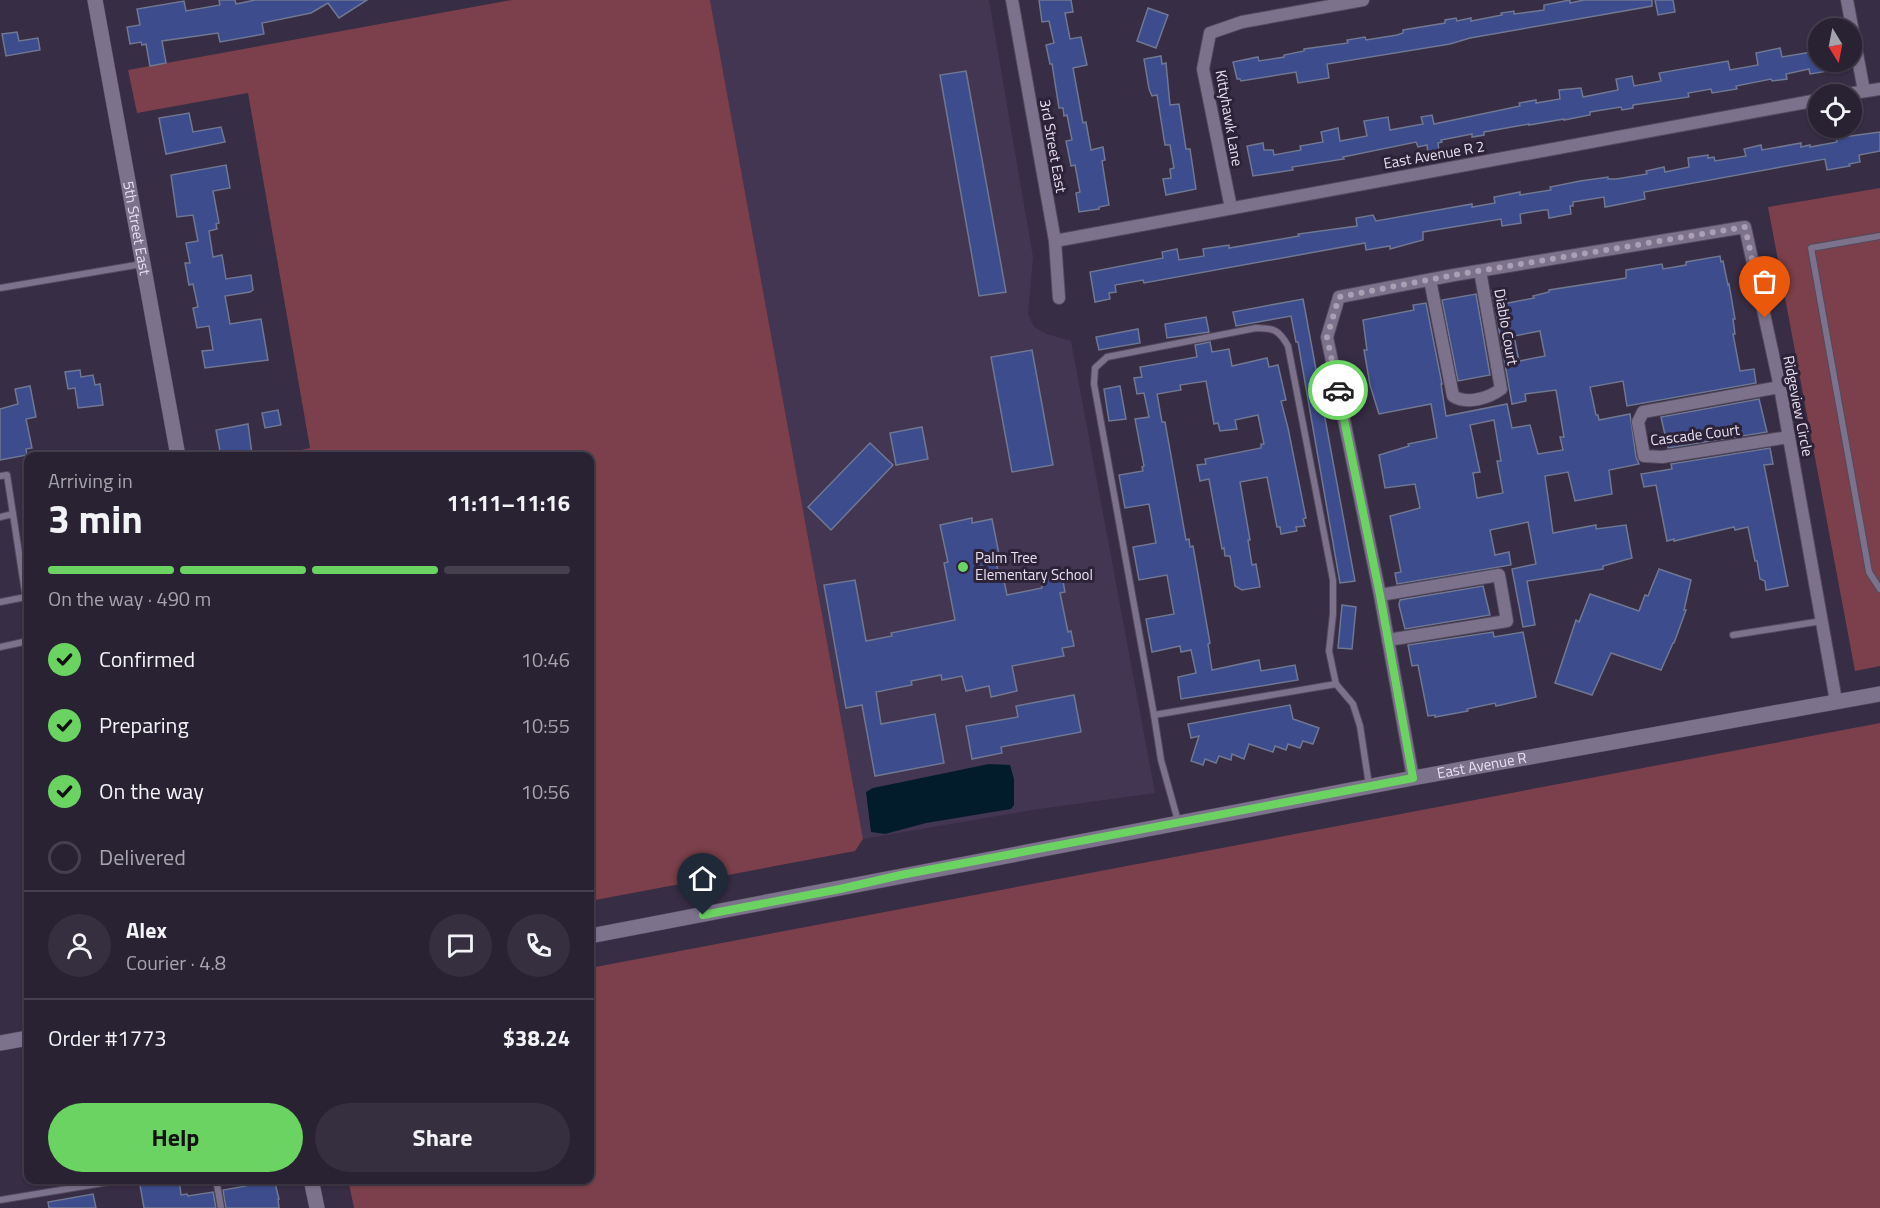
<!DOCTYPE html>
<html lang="en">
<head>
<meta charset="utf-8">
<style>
	body { margin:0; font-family:"Titillium Web",sans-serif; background:#352f3f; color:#f1f3f6; height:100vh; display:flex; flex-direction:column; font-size:22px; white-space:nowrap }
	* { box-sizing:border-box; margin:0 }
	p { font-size:20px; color:#a5a4ac }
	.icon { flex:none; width:33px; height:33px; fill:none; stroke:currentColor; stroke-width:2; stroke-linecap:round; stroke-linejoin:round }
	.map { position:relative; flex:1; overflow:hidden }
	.details { position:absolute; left:24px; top:452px; width:570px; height:732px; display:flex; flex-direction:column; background:#292233; border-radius:12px; box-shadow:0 2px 4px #0004,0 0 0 2px #453f4e }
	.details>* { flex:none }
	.needle { width:39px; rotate:170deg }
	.controls { position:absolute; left:1808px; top:18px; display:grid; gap:12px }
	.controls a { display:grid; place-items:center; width:54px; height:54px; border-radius:50%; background:#292233; box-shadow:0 2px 4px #0004,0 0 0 2px #453f4e; font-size:30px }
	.pin { position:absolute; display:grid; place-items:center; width:51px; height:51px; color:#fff; margin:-62px -26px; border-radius:50% 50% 50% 0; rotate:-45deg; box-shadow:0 0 6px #0007 }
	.pin .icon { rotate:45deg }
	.courier { position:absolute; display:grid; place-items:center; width:60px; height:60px; margin:-30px; border:4px solid #6bd362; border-radius:50%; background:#fff; color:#222; box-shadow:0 2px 8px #0007 }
	.head em { font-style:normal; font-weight:700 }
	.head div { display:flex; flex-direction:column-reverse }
	.head { display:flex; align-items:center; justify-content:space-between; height:102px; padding:0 24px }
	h1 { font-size:39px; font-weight:700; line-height:45px }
	.bar { display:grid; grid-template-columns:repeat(4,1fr); gap:9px 6px; align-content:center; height:72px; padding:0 24px }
	.bar i { height:8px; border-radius:4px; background:#453f4e }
	.bar .on { background:#6bd362 }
	.bar p { grid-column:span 4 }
	.line { display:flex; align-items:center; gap:15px; padding:0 24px; border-top:2px solid #453f4e }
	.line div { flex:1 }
	.round { display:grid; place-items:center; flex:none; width:63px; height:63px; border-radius:32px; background:#352f3f }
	ol { padding:0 24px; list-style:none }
	li { display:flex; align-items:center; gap:18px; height:66px }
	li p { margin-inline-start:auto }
	li .icon { padding:6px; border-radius:50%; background:#6bd362; color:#111; stroke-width:4 }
	li:last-child { color:#a5a4ac }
	li i { width:33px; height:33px; border:3px solid #453f4e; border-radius:50% }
	.button { display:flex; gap:12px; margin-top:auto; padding:12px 24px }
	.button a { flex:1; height:69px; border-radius:36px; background:#6bd362; color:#111; font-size:24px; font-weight:700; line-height:69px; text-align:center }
	.button a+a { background:#352f3f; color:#f1f3f6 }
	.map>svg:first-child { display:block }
	.built { fill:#423653 }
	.green { fill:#7b404b }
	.water { fill:#031c2c }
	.building { fill:#3d4c8d; stroke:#6f7792; stroke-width:1.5; fill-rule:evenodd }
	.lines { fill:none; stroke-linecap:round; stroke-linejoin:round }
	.service-casing { stroke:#524a5d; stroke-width:8 }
	.minor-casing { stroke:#524a5d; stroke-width:14 }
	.tertiary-casing { stroke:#524a5d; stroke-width:16 }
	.service { stroke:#7d728c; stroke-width:6 }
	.minor { stroke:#7d728c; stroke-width:12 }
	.tertiary { stroke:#7d728c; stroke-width:15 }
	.done { stroke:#a9a1b3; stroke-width:6; stroke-dasharray:0 10.8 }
	.route { stroke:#6bd362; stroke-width:8 }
	.poi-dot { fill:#6bd362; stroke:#2d2339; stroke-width:2 }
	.labels { text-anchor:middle; stroke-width:6; stroke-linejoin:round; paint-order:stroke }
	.street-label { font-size:15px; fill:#e6e0ef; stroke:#2d2339 }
	.poi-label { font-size:15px; fill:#e6e0ef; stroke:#2d2339; text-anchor:start }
</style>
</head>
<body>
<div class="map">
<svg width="1880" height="1208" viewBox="0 0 1880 1208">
	<rect width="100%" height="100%" fill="#372d44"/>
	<path class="built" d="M710 0H989L1033 257 1028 314 1034 327 1047 334 1071 341 1155 793 1032 810 863 839Z"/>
	<g class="green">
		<path d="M512 0H710L863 839 855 851 590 901V456H275L310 448 248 93 137 113 128 70Z"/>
		<path d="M1880 188V666L1855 671 1768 207Z"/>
		<path d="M1880 723V1208H354L348 1179H590V968Z"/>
	</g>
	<path class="water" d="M989 764 1010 765 1014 779V805L1011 809 926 823 885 834 871 832 866 792 873 788Z"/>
	<g class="building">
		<path d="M219 0H235L236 4 255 0H367L339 18 328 3 311 13 262 23 264 34 220 42 218 33 162 41 166 63 150 66 146 44 142 45 141 42 130 44 127 27 140 25 137 9 184 1 186 11 220 5Z"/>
		<path d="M1039 0H1071L1073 12 1065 13 1070 39 1081 37 1087 65 1073 68 1083 123 1086 122 1091 150 1103 147 1105 160 1102 161 1109 205 1099 207V209L1079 212 1076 193 1080 192 1075 165 1071 166 1066 141 1072 140 1067 115 1064 116 1063 108H1059L1052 64H1050L1046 45 1054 43 1049 21 1042 22Z"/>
		<path d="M1570 0V3L1584 0H1652V6L1470 38 1450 44 1327 64 1329 78 1298 83 1296 72 1241 81 1240 79H1237L1233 62 1258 57 1259 61 1284 57V55L1304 51V49L1348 43 1347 40 1365 37 1366 40 1397 35 1403 33V30L1445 23V20L1456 18 1457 21 1471 18V21L1502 15 1501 13 1514 11V14L1544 10V5Z"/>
		<path d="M1655 0H1673L1675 12 1658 15Z"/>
		<path d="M1148 8 1168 15 1156 48 1137 41Z"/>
		<path d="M17 32 19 41 38 38 40 50 6 56 2 34Z"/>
		<path d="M1780 48 1782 57 1818 51V62H1846L1847 68 1810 74 1809 69 1786 74 1787 79 1772 81 1771 79 1736 86 1737 89 1712 93 1711 89 1688 93 1689 97 1633 105V108L1622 110 1621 107 1590 112V115L1564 120V119L1529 125V124L1484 132V135L1472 137V134L1441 140 1442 142 1438 143 1439 151 1428 153 1427 145 1418 147 1416 142 1343 157 1344 159 1292 167 1293 170 1253 176 1247 146 1263 143 1264 150H1273L1274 155 1301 150 1300 146 1323 142 1321 132 1338 128 1340 141 1367 136 1364 121 1388 117 1390 130 1423 124 1421 117 1432 115 1434 124 1520 106 1519 103 1536 100V103L1560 99 1559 90 1581 88 1583 97 1618 90 1616 79 1632 76 1634 86 1661 81 1659 73 1728 61 1730 70 1758 65 1756 53Z"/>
		<path d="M1161 56 1162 64 1166 63 1170 105 1179 104 1186 149H1190L1196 189 1166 195 1163 179 1171 178 1170 169 1174 168 1170 145H1165L1157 95 1152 96 1149 89 1144 59Z"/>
		<path d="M966 71 1006 292 979 296 940 75Z"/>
		<path d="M189 113 193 132 221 127 225 142 166 154 159 118Z"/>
		<path d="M1880 132V151L1859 155 1860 162 1849 164 1850 166 1827 170 1825 159 1644 192 1645 199 1621 204 1605 207 1604 197 1573 202V206H1570L1571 214 1549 218 1548 210H1544L1520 214 1521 223 1502 226 1501 219 1423 232V240L1390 249V246L1366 250 1365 243 1144 283 1143 280 1115 285 1116 292 1109 293 1110 299 1095 302 1090 272 1163 258 1162 252 1177 249 1179 260 1204 256 1203 249 1229 245V248L1299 236 1298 234 1357 226 1356 218 1373 215 1376 221 1472 204V207L1495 203 1494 197 1520 192V195L1551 190 1550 187 1580 181 1608 177V179H1616L1647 174 1646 171 1664 167 1665 172 1689 167 1688 158 1708 155V158L1714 157 1715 161 1746 156 1744 149 1761 145 1762 150 1801 143V147L1810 145V147L1837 142 1836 138Z"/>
		<path d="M226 165 230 188 213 191 219 223 216 224 217 229 209 231 213 257 222 255 226 279 251 275 253 290 250 292 225 296 230 324 261 319 268 360 205 368 202 351 213 350 209 326 197 328 193 308 198 307 193 284 189 285 185 263H190L186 243 198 241 193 215 177 217 171 175Z"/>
		<path d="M1720 256 1721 262 1723 261 1728 285 1729 284 1735 319H1733L1735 334H1733L1740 371 1754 369 1756 383 1627 406 1623 381 1590 387 1596 415H1598L1599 420 1630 414 1636 457 1639 464 1609 470 1612 494 1575 501 1568 472 1545 476 1553 533 1596 525V529L1626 525 1632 558 1603 566V569L1527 581 1535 625 1523 627 1512 569 1536 564 1528 522 1490 530 1495 555 1509 552 1511 565 1397 584 1395 573 1401 572 1390 516 1420 508 1415 484 1385 488 1379 455 1409 446 1408 444 1437 438 1431 404 1379 414 1370 385 1364 350H1367L1363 320 1414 310 1413 305 1426 303 1442 384H1441L1446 416 1507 404 1512 428 1530 425 1538 454 1563 450 1560 437H1564L1556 390 1525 394 1526 401 1512 404 1492 290 1505 287 1508 303 1534 298 1533 296 1549 292V290L1626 278V270L1662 264 1663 269 1686 265V262ZM1540 331 1545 356 1519 361 1514 336ZM1494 420 1501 461H1497L1503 493 1477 498 1473 473 1480 472 1470 425Z"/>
		<path d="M1476 294 1490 375 1458 381 1442 300Z"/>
		<path d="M1303 299 1355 581 1340 583 1298 342H1296L1291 316 1236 326 1233 312Z"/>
		<path d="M1206 317 1209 332 1167 338 1165 324Z"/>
		<path d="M1138 329 1140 343 1099 350 1096 337Z"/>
		<path d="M1210 342 1212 352 1229 349 1232 366 1267 358 1269 367 1278 365 1286 400 1281 401 1288 428 1306 518 1303 519 1305 526 1296 527 1297 531 1281 534 1280 527H1277L1267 477 1240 482 1250 540H1248L1252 565 1256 564 1260 587 1242 590 1235 586 1230 556H1225L1224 548 1222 549 1209 479 1200 481 1197 465 1206 464 1205 459 1261 448V444H1264L1258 415 1235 420 1237 429 1220 431 1218 423 1214 424 1206 381 1180 385 1181 390 1157 394 1162 422H1165L1186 540 1189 539 1190 547 1193 546 1210 643 1208 644 1212 670 1259 660 1261 671 1295 665 1298 680 1181 699 1178 677 1196 673 1191 650 1181 652 1180 646 1152 652 1146 619 1174 614 1167 575 1139 580 1133 547 1156 543 1149 504 1125 508 1119 475 1143 471 1142 467 1144 466 1135 419 1149 417 1144 393 1137 394 1134 378 1142 377 1140 367 1197 357 1195 345Z"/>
		<path d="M1032 350 1053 465 1012 472 991 357Z"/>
		<path d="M80 370 81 377 93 375 95 385 100 384 103 405 78 408 75 388 68 389 65 372Z"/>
		<path d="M30 386 36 417 26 419 32 448 26 449 27 455 0 460V409L18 404 15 389Z"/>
		<path d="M1120 386 1126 419 1109 421 1104 389Z"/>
		<path d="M1759 399 1767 432 1668 448 1661 417Z"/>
		<path d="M278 410 281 425 265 428 262 413Z"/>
		<path d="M248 424 252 454 221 456 216 430Z"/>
		<path d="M922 427 928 459 896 465 890 433Z"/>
		<path d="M870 443 893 465 831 530 808 507Z"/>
		<path d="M1770 448 1773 464 1764 465 1788 586 1766 590 1765 581 1760 579 1757 561H1755L1748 527 1735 530 1734 527 1674 541V539L1667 541 1656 485 1644 487 1641 474 1672 469 1671 464Z"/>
		<path d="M972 518V523L992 519 999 554 995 555 1000 582 1004 581 1007 595 1042 588 1041 580 1062 576 1065 592 1060 593 1068 632 1071 631 1074 646 1062 648 1064 656 1012 666 1017 691 991 697 989 686 966 691 962 676 942 680 941 675 911 681 912 685 876 692 881 724 935 714 944 763 875 776 862 705 846 708 824 585 855 580 866 641 892 636 891 633 955 620 944 563 948 562 940 525Z"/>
		<path d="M1659 569 1691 580 1684 610H1686L1674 643H1673L1661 670 1611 653 1592 695 1555 683 1576 620 1579 622 1590 594 1639 611 1645 595 1648 596Z"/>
		<path d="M1483 586 1490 615 1405 629 1399 605 1400 600Z"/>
		<path d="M1342 605 1356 607 1352 649 1338 648Z"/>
		<path d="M1493 632 1494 637 1523 632 1536 697 1496 706 1495 703 1467 709 1468 711 1435 717V715L1428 716 1418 665 1412 666 1408 645Z"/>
		<path d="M1074 695 1081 732 1001 747 1002 753 972 759 966 726 1018 717 1016 706Z"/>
		<path d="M1290 705 1293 719 1319 728 1313 744 1303 741 1300 748 1288 744 1286 750 1275 746 1273 752 1249 744 1244 759 1232 754 1231 760 1219 756 1216 763 1205 759 1203 765 1191 761 1199 736 1191 738 1188 724Z"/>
		<path d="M174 1179H179L181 1195 187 1194 188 1196 213 1192 216 1208H144L140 1185Z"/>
		<path d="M248 1179H274L279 1199H278L279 1208H226L223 1190 246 1186 249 1184Z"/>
		<path d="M93 1194 96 1208H49L48 1202Z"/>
	</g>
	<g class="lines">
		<defs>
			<g id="service">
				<path d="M1880 236 1811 248 1869 572 1880 589"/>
				<path d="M0 288 142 264"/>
				<path d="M0 476 7 475 28 612"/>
				<path d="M0 517 13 514"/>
				<path d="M0 602 26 597"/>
				<path d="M1733 635 1822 621"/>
				<path d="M0 647 28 641"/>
				<path d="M1154 715 1094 384 1095 368 1107 357 1256 328C1274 328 1279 330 1288 346L1333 580V614L1329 651 1336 684"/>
				<path d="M1178 821 1161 760 1154 715 1336 684 1353 704 1360 726 1369 785"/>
				<path d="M216 1179 221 1208"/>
				<path d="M0 1200 127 1179"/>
			</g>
			<g id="minor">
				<path d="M1012 0 1055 241 1059 298"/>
				<path d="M1847 0 1864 91"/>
				<path d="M1847 94 1880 89"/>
				<path d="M1231 208 1203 69 1210 33 1242 22 1363 0"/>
				<path d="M1055 241 1818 100"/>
				<path d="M1430 280 1453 396C1467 405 1489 398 1501 389L1480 271"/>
				<path d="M1780 387 1643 412 1638 422 1644 456 1662 457 1789 437"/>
				<path d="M1380 595 1499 575 1507 621 1388 640"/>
				<path d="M1413 778 1380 595 1327 337 1339 297 1454 275 1745 227 1780 387 1836 701"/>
			</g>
			<g id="tertiary">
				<path id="s1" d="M95 0 178 456"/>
				<path id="s2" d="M590 936 1413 778 1880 694"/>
				<path d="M0 1043 28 1038"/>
				<path d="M311 1179 317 1208"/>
			</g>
		</defs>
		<use href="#service" class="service-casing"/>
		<use href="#minor" class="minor-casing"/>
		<use href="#tertiary" class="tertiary-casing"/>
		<use href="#service" class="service"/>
		<use href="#minor" class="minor"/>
		<use href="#tertiary" class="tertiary"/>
	</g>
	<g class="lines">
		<path class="done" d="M1338 390 1327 337 1339 297 1454 275 1745 227 1765 318"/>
		<path class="route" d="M703 915 840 889 901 875 1413 778 1380 595 1338 390"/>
	</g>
	<circle class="poi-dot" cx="963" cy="567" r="6"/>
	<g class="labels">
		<g class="street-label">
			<text transform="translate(1229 118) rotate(80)" y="5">Kittyhawk Lane</text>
			<text transform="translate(1053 146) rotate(80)" y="5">3rd Street East</text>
			<text transform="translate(1434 155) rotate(-10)" y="5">East Avenue R 2</text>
			<text dy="5" stroke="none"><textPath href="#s1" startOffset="232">5th Street East</textPath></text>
			<text transform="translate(1506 327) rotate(80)" y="5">Diablo Court</text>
			<text transform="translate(1798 406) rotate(79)" y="5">Ridgeview Circle</text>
			<text transform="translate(1695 435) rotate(-7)" y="5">Cascade Court</text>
			<text dy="5" stroke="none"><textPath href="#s2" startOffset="908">East Avenue R</textPath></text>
		</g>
		<g class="poi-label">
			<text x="975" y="563">Palm Tree<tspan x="975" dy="17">Elementary School</tspan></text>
		</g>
	</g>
</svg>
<div class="controls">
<a><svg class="needle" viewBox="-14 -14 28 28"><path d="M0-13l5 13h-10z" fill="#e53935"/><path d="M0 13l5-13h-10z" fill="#a5a4ac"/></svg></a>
<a><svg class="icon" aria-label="locate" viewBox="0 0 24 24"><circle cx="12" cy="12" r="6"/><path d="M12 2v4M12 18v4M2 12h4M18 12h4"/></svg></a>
</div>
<div class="pin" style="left:1765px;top:318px;background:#ea580c"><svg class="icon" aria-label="bag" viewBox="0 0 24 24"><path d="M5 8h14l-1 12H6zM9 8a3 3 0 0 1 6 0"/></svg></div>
<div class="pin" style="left:703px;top:915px;background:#1f2937"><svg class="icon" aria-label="home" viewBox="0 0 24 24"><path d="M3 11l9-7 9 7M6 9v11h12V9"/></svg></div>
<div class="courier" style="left:1338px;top:390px"><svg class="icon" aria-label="car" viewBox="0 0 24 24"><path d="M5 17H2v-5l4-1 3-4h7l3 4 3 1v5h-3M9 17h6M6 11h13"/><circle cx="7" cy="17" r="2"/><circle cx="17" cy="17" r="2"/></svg></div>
<section class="details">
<div class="head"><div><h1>3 min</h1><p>Arriving in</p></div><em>11:11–11:16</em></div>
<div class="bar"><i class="on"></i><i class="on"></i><i class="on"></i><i></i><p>On the way · 490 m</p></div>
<ol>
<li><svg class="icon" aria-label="check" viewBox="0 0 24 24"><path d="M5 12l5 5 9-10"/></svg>Confirmed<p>10:46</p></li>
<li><svg class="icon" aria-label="check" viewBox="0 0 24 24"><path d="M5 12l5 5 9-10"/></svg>Preparing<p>10:55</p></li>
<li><svg class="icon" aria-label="check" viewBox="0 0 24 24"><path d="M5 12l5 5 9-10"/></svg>On the way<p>10:56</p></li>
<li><i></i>Delivered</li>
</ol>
<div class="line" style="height:108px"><a class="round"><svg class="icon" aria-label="person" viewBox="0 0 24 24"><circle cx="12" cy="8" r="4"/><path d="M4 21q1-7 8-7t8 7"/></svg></a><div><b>Alex</b><p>Courier · 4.8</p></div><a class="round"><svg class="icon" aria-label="chat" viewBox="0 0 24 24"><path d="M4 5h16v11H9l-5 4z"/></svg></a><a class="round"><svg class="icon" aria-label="phone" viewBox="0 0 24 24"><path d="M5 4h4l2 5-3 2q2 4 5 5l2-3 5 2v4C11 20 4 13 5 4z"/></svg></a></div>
<div class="line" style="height:78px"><div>Order #1773</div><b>$38.24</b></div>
<div class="button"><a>Help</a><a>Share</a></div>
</section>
</div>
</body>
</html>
